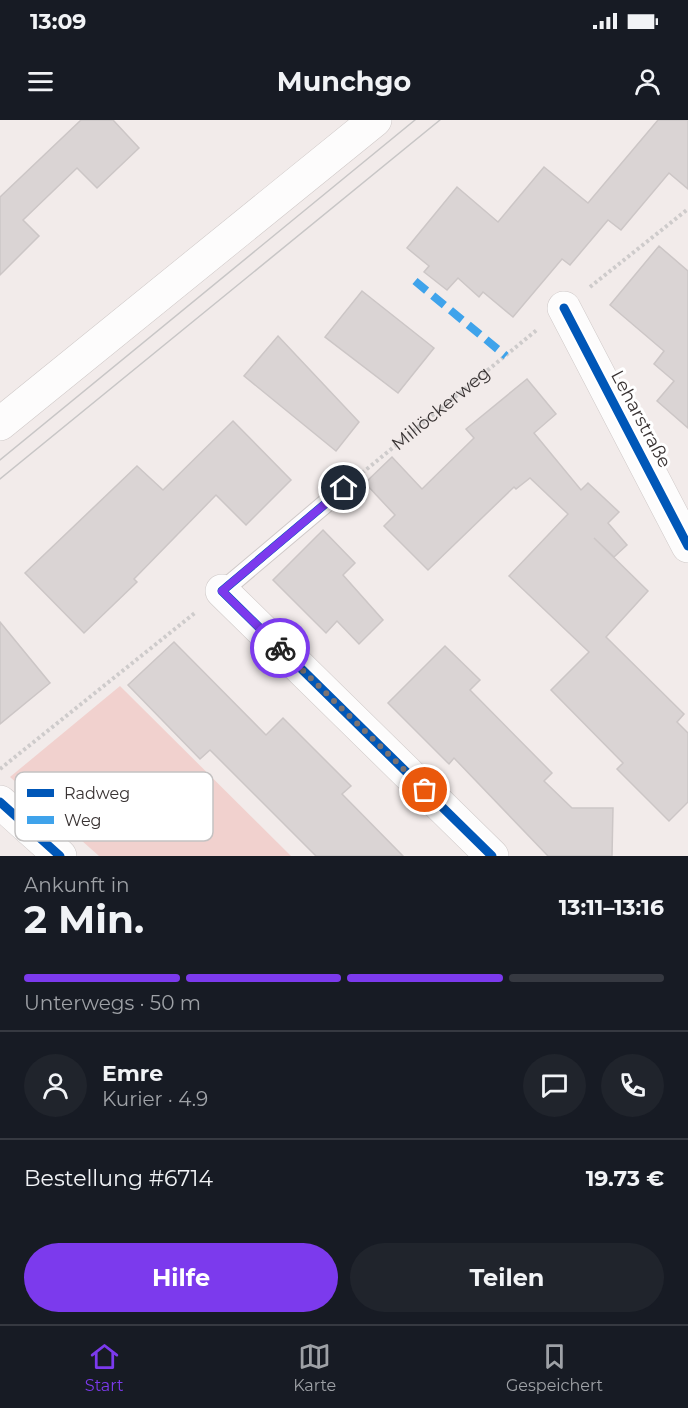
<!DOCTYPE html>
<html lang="de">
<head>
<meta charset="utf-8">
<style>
	body { margin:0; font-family:Montserrat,sans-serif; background:#20242c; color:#f1f3f6; height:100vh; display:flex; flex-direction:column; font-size:22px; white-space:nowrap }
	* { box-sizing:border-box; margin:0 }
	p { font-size:20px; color:#9ea1a6 }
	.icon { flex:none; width:33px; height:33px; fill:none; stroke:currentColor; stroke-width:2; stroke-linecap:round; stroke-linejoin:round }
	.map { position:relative; height:736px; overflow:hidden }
	.drawer { display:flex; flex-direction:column; background:#171b24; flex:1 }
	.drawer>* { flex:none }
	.pin { position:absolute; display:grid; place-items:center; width:51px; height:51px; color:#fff; margin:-26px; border:3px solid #fff; border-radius:50%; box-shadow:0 2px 6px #0007 }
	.courier { position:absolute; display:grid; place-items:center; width:60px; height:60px; margin:-30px; border:4px solid #7c3aed; border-radius:50%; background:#fff; color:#222; box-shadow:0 2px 8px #0007 }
	.summary em { font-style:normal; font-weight:700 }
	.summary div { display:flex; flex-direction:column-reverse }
	.summary { display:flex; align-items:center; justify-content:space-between; height:102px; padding:0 24px }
	h1 { font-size:39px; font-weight:700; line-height:45px }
	.bar { display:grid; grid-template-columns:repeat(4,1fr); gap:9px 6px; align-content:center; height:72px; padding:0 24px }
	.bar i { height:8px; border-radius:4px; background:#363941 }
	.bar .selected { background:#7c3aed }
	.bar p { grid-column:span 4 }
	.line { display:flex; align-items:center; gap:15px; padding:0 24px; border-top:2px solid #363941 }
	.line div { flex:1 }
	.round { display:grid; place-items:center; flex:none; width:63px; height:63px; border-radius:32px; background:#20242c }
	.button { display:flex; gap:12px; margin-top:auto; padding:12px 24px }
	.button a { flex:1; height:69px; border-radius:36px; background:#7c3aed; color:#fff; font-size:24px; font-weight:700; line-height:69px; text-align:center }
	.button a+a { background:#20242c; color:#f1f3f6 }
	.status { display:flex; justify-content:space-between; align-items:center; height:42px; padding:0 30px; background:#171b24; direction:ltr }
	.status svg { height:16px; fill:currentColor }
	header { display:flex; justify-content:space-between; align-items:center; height:78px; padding:0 24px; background:#171b24; font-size:27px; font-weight:700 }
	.dock { display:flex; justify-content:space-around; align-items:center; height:84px; border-top:2px solid #363941; background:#171b24; font-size:16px; color:#9ea1a6 }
	.dock a { display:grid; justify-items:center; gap:3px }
	.dock .selected { color:#7c3aed }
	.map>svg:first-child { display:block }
	.green { fill:#f1d1ce }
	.building { fill:#dad4d4; stroke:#ccc6c6; stroke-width:1.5 }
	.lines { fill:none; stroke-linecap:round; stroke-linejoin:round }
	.service-casing { stroke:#cfc9c8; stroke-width:20 }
	.minor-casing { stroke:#cfc9c8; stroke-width:34 }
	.secondary-casing { stroke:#cfc9c8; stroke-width:34 }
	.path { stroke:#cecbcb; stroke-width:4; stroke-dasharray:3 3; stroke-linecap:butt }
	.service { stroke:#fdfcfc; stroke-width:18 }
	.minor { stroke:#fdfcfc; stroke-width:33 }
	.secondary { stroke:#fdfcfc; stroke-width:33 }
	.tram { stroke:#c8c6c6; stroke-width:1.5 }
	.quiet { stroke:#3fa3eb; stroke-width:8; stroke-dasharray:15 8; stroke-linecap:butt }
	.cycleway-casing { stroke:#fff; stroke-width:13 }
	.cycleway { stroke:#0057b8; stroke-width:9 }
	.done { stroke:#7a7373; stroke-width:6; stroke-dasharray:0 10.8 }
	.route { stroke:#7c3aed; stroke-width:8 }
	.labels { text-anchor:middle; stroke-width:6; stroke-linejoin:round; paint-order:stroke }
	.street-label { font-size:18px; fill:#393333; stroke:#fff }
	.key { fill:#fff; stroke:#c4c2c2; stroke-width:1.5 }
	.key-label { font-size:16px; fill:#393333 }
</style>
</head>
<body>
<div class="status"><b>13:09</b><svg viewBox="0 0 49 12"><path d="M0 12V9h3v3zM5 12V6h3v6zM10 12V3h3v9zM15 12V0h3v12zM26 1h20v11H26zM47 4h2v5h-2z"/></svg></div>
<header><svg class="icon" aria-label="menu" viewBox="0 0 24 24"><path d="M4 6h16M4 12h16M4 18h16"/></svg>Munchgo<svg class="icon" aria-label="person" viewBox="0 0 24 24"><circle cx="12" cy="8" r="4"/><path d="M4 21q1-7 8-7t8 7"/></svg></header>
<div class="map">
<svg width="688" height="736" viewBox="0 0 688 736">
	<rect width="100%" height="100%" fill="#f2ebea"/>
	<path class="green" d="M120 566 291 736H99L10 657Z"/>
	<g class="building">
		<path d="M81 0H113L139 28 97 68 77 48 23 100 39 116 0 155V77Z"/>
		<path d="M658 0H688V69L669 53 621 110 608 100 570 145 562 139 513 197 483 172 479 177 458 158 447 170 424 152 429 146 407 128 457 67 498 102 544 47 588 83Z"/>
		<path d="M659 126 688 151V308L657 281 674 261 654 244 664 231 610 185Z"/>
		<path d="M362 171 434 228 398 273 325 217Z"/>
		<path d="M278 216 359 302 336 331 244 256Z"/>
		<path d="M527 259 556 294 534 313 581 370 588 363 619 392 608 403 627 425 614 437 594 418 648 471 606 517 684 594 677 602 688 613V682L669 701 617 649 623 643 551 570 589 532 509 456 568 394 530 358 516 369 514 367 428 450 384 406 395 395 365 363 392 337 422 369 474 318 466 309Z"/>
		<path d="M233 301 291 360 246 405 216 375 134 459 137 462 84 513 25 453 137 346 163 370Z"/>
		<path d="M323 410 355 443 343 455 383 500 359 524 337 501 326 513 273 460Z"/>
		<path d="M0 502 50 563 0 604Z"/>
		<path d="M174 522 266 615 283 598 351 666 342 674 403 736H316L210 630 200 639 128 565Z"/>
		<path d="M445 526 480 560 470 570 552 653 544 661 572 688H613L612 736H548L454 638 449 644 388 583Z"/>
	</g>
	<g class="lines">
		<defs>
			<path id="service" d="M222 471 344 368"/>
			<g id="minor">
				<path d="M564 188 688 426"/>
				<path d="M222 471 492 736"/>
				<path d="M0 682 60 736"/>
			</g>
			<path id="secondary" d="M0 304 375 0"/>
		</defs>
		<use href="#service" class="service-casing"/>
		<use href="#minor" class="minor-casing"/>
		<use href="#secondary" class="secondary-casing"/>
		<g class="path">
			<path d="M590 167 688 89"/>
			<path id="s1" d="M362 353 538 209"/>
			<path d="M0 649 196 492"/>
		</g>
		<use href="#service" class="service"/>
		<use href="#minor" class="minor"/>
		<use href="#secondary" class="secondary"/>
		<g class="tram">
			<path d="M0 340 415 0"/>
			<path d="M0 359 440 0"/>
		</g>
		<path class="quiet" d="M415 161 506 236"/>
		<defs>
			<g id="cycleway">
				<path d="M564 188 688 426"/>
				<path d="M344 368 222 471 492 736"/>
				<path d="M0 682 60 736"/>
			</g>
		</defs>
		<use href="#cycleway" class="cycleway-casing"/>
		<use href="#cycleway" class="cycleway"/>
	</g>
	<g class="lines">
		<path class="done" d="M280 528 425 670"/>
		<path class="route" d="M280 528 222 471 344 368"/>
	</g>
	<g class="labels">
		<g class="street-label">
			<text dy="6" stroke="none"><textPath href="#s1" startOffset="102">Millöckerweg</textPath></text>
			<text transform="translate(641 299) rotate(62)" y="6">Leharstraße</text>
		</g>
	</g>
	<rect x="15" y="652" width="198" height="69" rx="9" class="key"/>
	<rect x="27" y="669" width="27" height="8" fill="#0057b8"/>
	<rect x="27" y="696" width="27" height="8" fill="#3fa3eb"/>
	<g class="key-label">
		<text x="64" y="679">Radweg</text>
		<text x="64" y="706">Weg</text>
	</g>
</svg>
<div class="pin" style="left:425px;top:670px;background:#ea580c"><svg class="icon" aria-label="bag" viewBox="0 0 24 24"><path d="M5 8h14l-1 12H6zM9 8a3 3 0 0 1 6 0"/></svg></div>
<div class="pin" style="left:344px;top:368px;background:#1f2937"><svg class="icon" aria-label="home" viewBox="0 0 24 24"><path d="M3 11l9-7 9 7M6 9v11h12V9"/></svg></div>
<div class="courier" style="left:280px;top:528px"><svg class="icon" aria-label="bike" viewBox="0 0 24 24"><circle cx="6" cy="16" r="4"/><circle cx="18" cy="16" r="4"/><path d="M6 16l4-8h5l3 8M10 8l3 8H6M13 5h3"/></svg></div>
</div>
<section class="drawer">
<div class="summary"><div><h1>2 Min.</h1><p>Ankunft in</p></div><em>13:11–13:16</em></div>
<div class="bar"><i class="selected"></i><i class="selected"></i><i class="selected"></i><i></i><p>Unterwegs · 50 m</p></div>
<div class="line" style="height:108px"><a class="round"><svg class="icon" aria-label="person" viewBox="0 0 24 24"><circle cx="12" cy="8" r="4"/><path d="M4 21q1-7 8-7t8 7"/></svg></a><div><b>Emre</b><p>Kurier · 4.9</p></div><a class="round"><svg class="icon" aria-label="chat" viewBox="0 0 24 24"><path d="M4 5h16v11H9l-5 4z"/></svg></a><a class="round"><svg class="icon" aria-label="phone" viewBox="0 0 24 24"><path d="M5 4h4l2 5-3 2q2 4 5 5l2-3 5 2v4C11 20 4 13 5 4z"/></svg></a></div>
<div class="line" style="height:78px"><div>Bestellung #6714</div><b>19.73 €</b></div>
<div class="button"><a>Hilfe</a><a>Teilen</a></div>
</section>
<nav class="dock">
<a class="selected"><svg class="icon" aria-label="home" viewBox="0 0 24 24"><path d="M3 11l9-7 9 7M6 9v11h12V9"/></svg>Start</a>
<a><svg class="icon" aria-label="map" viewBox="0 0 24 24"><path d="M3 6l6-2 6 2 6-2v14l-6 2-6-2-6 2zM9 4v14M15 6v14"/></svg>Karte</a>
<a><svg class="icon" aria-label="saved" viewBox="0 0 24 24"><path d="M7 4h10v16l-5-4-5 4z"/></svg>Gespeichert</a>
</nav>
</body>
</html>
